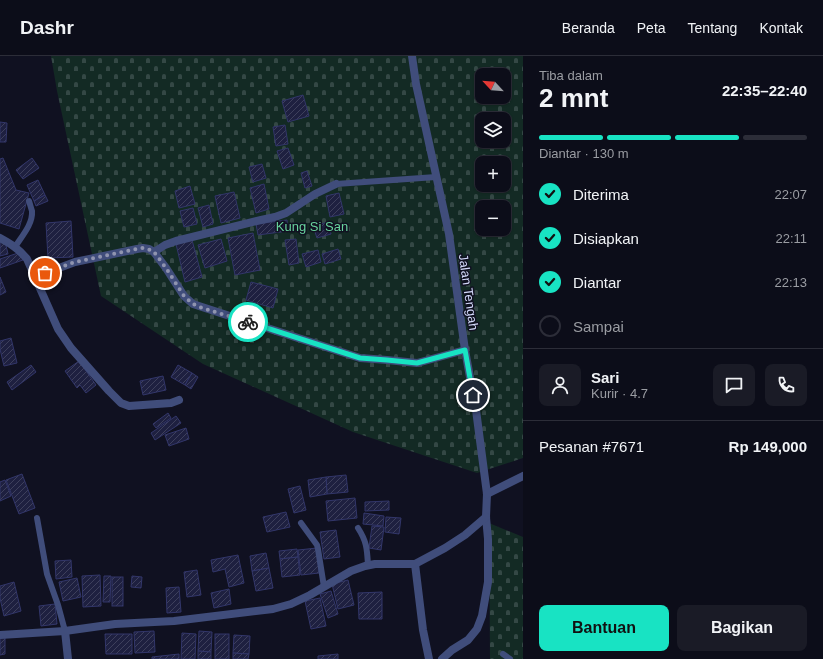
<!DOCTYPE html>
<html lang="id">
<head>
<meta charset="utf-8">
<style>
	body { margin:0; font-family:Arial,sans-serif; background:#1a1b26; color:#f1f3f6; height:100vh; display:flex; flex-direction:column; font-size:15px; white-space:nowrap }
	* { box-sizing:border-box; margin:0 }
	p { font-size:13px; color:#9a9ca2 }
	.icon { flex:none; width:22px; height:22px; fill:none; stroke:currentColor; stroke-width:2; stroke-linecap:round; stroke-linejoin:round }
	.map { position:relative; flex:1; overflow:hidden }
	.panel { display:flex; flex-direction:column; background:#0c0d19; width:300px }
	.panel>* { flex:none }
	.needle { width:26px; rotate:296deg }
	.fabs { position:absolute; left:475px; top:12px; display:grid; gap:8px }
	.fabs a { display:grid; place-items:center; width:36px; height:36px; border-radius:8px; background:#0c0d19; box-shadow:0 1px 3px #0004,0 0 0 1px #2c2d38; font-size:20px }
	.pin { position:absolute; display:grid; place-items:center; width:34px; height:34px; color:#fff; margin:-17px; border:2px solid #fff; border-radius:50%; box-shadow:0 1px 4px #0007 }
	.courier { position:absolute; display:grid; place-items:center; width:40px; height:40px; margin:-20px; border:3px solid #18e3c3; border-radius:50%; background:#fff; color:#222; box-shadow:0 1px 5px #0007 }
	.headline em { font-style:normal; font-weight:800 }
	.headline div { display:flex; flex-direction:column-reverse }
	.headline { display:flex; align-items:center; justify-content:space-between; height:68px; padding:0 16px }
	h1 { font-size:26px; font-weight:800; line-height:30px }
	.bar { display:grid; grid-template-columns:repeat(4,1fr); gap:6px 4px; align-content:center; height:48px; padding:0 16px }
	.bar i { height:5px; border-radius:3px; background:#2c2d38 }
	.bar .selected { background:#18e3c3 }
	.bar p { grid-column:span 4 }
	.line { display:flex; align-items:center; gap:10px; padding:0 16px; border-top:1px solid #2c2d38 }
	.line div { flex:1 }
	.round { display:grid; place-items:center; flex:none; width:42px; height:42px; border-radius:8px; background:#1a1b26 }
	ol { padding:0 16px; list-style:none }
	li { display:flex; align-items:center; gap:12px; height:44px }
	li p { margin-inline-start:auto }
	li .icon { padding:4px; border-radius:50%; background:#18e3c3; color:#111; stroke-width:4 }
	li:last-child { color:#9a9ca2 }
	li i { width:22px; height:22px; border:2px solid #2c2d38; border-radius:50% }
	.action { display:flex; gap:8px; margin-top:auto; padding:8px 16px }
	.action a { flex:1; height:46px; border-radius:8px; background:#18e3c3; color:#111; font-size:16px; font-weight:800; line-height:46px; text-align:center }
	.action a+a { background:#1a1b26; color:#f1f3f6 }
	header { display:flex; align-items:center; gap:24px; box-sizing:border-box; height:56px; padding:0 20px; background:#0c0d19; border-bottom:1px solid #2c2d38 }
	header strong { font-size:19px }
	nav { display:flex; gap:22px; margin-inline-start:auto; font-size:14px }
	main { display:flex; flex:1; min-height:0 }
	.map>svg:first-child { display:block }
	.cemetery { fill:url(#cemetery-stones); fill-rule:evenodd }
	.building { fill:url(#building-hatch); stroke:#32366a }
	.lines { fill:none; stroke-linecap:round; stroke-linejoin:round }
	.service { stroke:#404d7b; stroke-width:6 }
	.minor { stroke:#404d7b; stroke-width:8 }
	.done { stroke:#8f94af; stroke-width:4; stroke-dasharray:0 7.2 }
	.route { stroke:#18e3c3; stroke-width:5 }
	.labels { text-anchor:middle; stroke-width:3; stroke-linejoin:round; paint-order:stroke }
	.park-label { font-size:13px; fill:#68d39d; stroke:#101121 }
	.street-label { font-size:13px; fill:#d4dafb; stroke:#101121 }
</style>
</head>
<body>
<header>
<strong>Dashr</strong>
<nav><a>Beranda</a><a>Peta</a><a>Tentang</a><a>Kontak</a></nav>
</header>
<main>
<div class="map">
<svg width="523" height="603" viewBox="0 0 523 603">
	<defs>
		<pattern id="cemetery-stones" width="16" height="16" patternUnits="userSpaceOnUse"><rect width="16" height="16" fill="#132a24"/><path d="M2 7V4a2 2 0 0 1 4 0v3zM10 15v-3a2 2 0 0 1 4 0v3z" fill="#344845"/></pattern>
		<pattern id="building-hatch" width="6" height="6" patternUnits="userSpaceOnUse"><rect width="6" height="6" fill="#1e2040"/><path d="M-1 1l2-2M0 6l6-6M5 7l2-2" fill="none" stroke="#3e405c"/></pattern>
	</defs>
	<rect width="100%" height="100%" fill="#101121"/>
	<g class="cemetery">
		<path d="M51 0H523V402L477 417 353 376 203 308 101 240 57 35ZM482 19H504V41H482ZM482 63H504V85H482ZM482 107H504V129H482ZM482 151H504V173H482Z"/>
		<path d="M489 467 523 481V603H490Z"/>
	</g>
	<g class="building">
		<path d="M303 39 309 60 288 66 282 45Z"/>
		<path d="M0 66 7 67 6 86H0Z"/>
		<path d="M285 69 288 88 276 90 273 71Z"/>
		<path d="M288 92 294 109 283 113 277 95Z"/>
		<path d="M3 102 16 134 29 137 19 173 0 167V103Z"/>
		<path d="M32 102 39 112 23 123 16 114Z"/>
		<path d="M262 108 266 122 253 126 249 111Z"/>
		<path d="M307 115 312 130 305 132 301 117Z"/>
		<path d="M38 124 45 139 34 145 27 129Z"/>
		<path d="M264 128 269 153 256 157 250 132Z"/>
		<path d="M190 130 195 148 179 152 175 135Z"/>
		<path d="M234 136 240 162 221 167 215 140Z"/>
		<path d="M339 137 344 158 330 161 326 140Z"/>
		<path d="M45 139 48 145 36 150 34 145Z"/>
		<path d="M209 149 213 168 203 171 198 152Z"/>
		<path d="M193 152 197 168 184 171 180 155Z"/>
		<path d="M287 164 288 175 258 179 256 168Z"/>
		<path d="M71 165 73 201 48 202 46 167Z"/>
		<path d="M328 166 331 178 317 182 313 170Z"/>
		<path d="M253 177 260 214 235 219 228 182Z"/>
		<path d="M221 183 227 205 205 212 198 189Z"/>
		<path d="M296 183 299 207 289 209 285 184Z"/>
		<path d="M192 184 202 221 185 226 176 188Z"/>
		<path d="M5 185 8 198 0 200V186Z"/>
		<path d="M338 193 341 203 325 208 322 198Z"/>
		<path d="M318 194 321 206 306 211 302 198Z"/>
		<path d="M21 196 23 204 0 212V203Z"/>
		<path d="M0 221 6 236 0 239Z"/>
		<path d="M251 226 278 233 273 252 246 244Z"/>
		<path d="M11 282 17 307 4 310 0 293V285Z"/>
		<path d="M79 305 96 329 86 337 80 329 77 332 65 315Z"/>
		<path d="M31 309 36 316 12 334 7 326Z"/>
		<path d="M178 309 192 317 185 329 171 321Z"/>
		<path d="M192 317 198 321 191 333 185 329Z"/>
		<path d="M163 320 166 334 143 339 140 325Z"/>
		<path d="M168 357 171 362 156 372 153 368Z"/>
		<path d="M176 360 181 367 155 384 151 377Z"/>
		<path d="M186 372 189 383 169 390 165 379Z"/>
		<path d="M22 418 35 452 19 458 6 424Z"/>
		<path d="M346 419 348 436 327 438 326 421Z"/>
		<path d="M326 421 327 438 310 441 308 424Z"/>
		<path d="M5 424 11 440 0 445V426Z"/>
		<path d="M300 430 306 454 294 457 288 433Z"/>
		<path d="M355 442 357 462 328 465 326 445Z"/>
		<path d="M389 445V454L365 455V446Z"/>
		<path d="M286 456 290 471 267 476 263 461Z"/>
		<path d="M364 457 384 460 383 470 363 468Z"/>
		<path d="M386 461 401 462 399 478 385 476Z"/>
		<path d="M372 470 384 471 381 494 369 492Z"/>
		<path d="M336 474 340 501 324 503 320 476Z"/>
		<path d="M317 492 319 517 301 519 298 494Z"/>
		<path d="M297 493 298 501 280 503 279 495Z"/>
		<path d="M266 497 269 512 252 515 250 500Z"/>
		<path d="M238 499 244 527 229 531 225 513 213 516 211 504Z"/>
		<path d="M298 501 300 519 282 521 280 503Z"/>
		<path d="M71 504 72 521 56 523 55 505Z"/>
		<path d="M269 512 273 532 256 535 252 515Z"/>
		<path d="M197 514 201 539 187 541 184 516Z"/>
		<path d="M100 519 101 550 83 551 82 520Z"/>
		<path d="M104 520H111L110 546H103Z"/>
		<path d="M132 520 142 521 141 532 131 531Z"/>
		<rect x="112" y="521" width="11" height="29"/>
		<path d="M77 522 81 541 63 545 59 526Z"/>
		<path d="M348 524 354 549 338 553 332 528Z"/>
		<path d="M14 526 21 555 4 560 0 542V530Z"/>
		<path d="M179 531 181 556 167 557 166 532Z"/>
		<path d="M229 533 231 548 214 552 211 537Z"/>
		<path d="M331 535 338 558 328 562 320 538Z"/>
		<path d="M382 536V563H359L358 537Z"/>
		<path d="M320 542 326 570 311 573 305 545Z"/>
		<path d="M55 548 57 568 41 570 39 550Z"/>
		<path d="M154 575 155 596 135 597 134 576Z"/>
		<path d="M199 575 212 576 211 596 198 595Z"/>
		<path d="M182 577 196 578 195 603H181Z"/>
		<path d="M105 578H132V598H106Z"/>
		<rect x="215" y="578" width="14" height="25"/>
		<path d="M234 579 250 580 249 598 233 597Z"/>
		<path d="M5 580V598L0 599V581Z"/>
		<path d="M198 595 211 596V603H198Z"/>
		<path d="M233 597 249 598 248 603H233Z"/>
		<path d="M179 598V603H152V601Z"/>
		<path d="M338 598V603H318V600Z"/>
	</g>
	<g class="lines">
		<g class="service">
			<path d="M336 128 436 121"/>
			<path d="M15 191C22 180 33 168 32 155 31 152 30 148 29 145"/>
			<path d="M37 462 47 518 58 549 65 575"/>
			<path d="M301 467 317 489 318 493 324 531"/>
			<path d="M358 472C367 486 367 493 368 509"/>
			<path d="M503 598 510 603"/>
		</g>
		<g class="minor">
			<path d="M412 0 416 28 449 178 465 294 476 354 487 438 486 461 488 483V526L482 560 477 573 468 584 452 594 442 603"/>
			<path d="M0 182C11 188 19 193 27 203L58 273 71 292 109 335 121 347 129 350 171 347 179 344"/>
			<path d="M154 196 165 189 176 185 261 164 275 161 286 157 315 138 336 128"/>
			<path d="M35 221 75 206 137 193 143 192 149 193 154 196 166 212 184 240 193 248 202 251 360 302 387 304 417 307 465 294"/>
			<path d="M487 438 523 420"/>
			<path d="M415 508 423 574 429 603"/>
			<path d="M65 575 68 603"/>
			<path d="M0 579 65 575 115 568 174 565 273 553 291 548 310 539 351 515 365 510 375 508H415L445 492 465 479 486 461"/>
		</g>
	</g>
	<g class="lines">
		<path class="done" d="M45 217 75 206 137 193 143 192 148 193 154 196 166 212 184 240 193 248 202 252 248 266"/>
		<path class="route" d="M248 266 360 302 387 304 417 307 465 294 473 339"/>
	</g>
	<g class="labels">
		<g class="park-label">
			<text x="312" y="175">Kung Si San</text>
		</g>
		<g class="street-label">
			<text transform="translate(469 236) rotate(82)" y="5">Jalan Tengah</text>
		</g>
	</g>
</svg>
<div class="fabs">
<a><svg class="needle" viewBox="-14 -14 28 28"><path d="M0-13l5 13h-10z" fill="#e53935"/><path d="M0 13l5-13h-10z" fill="#9a9ca2"/></svg></a>
<a><svg class="icon" aria-label="layers" viewBox="0 0 24 24"><path d="M12 4l9 5-9 5-9-5zM3 14l9 5 9-5"/></svg></a>
<a>+</a>
<a>−</a>
</div>
<div class="pin" style="left:45px;top:217px;background:#ea580c"><svg class="icon" aria-label="bag" viewBox="0 0 24 24"><path d="M5 8h14l-1 12H6zM9 8a3 3 0 0 1 6 0"/></svg></div>
<div class="pin" style="left:473px;top:339px;background:#1f2937"><svg class="icon" aria-label="home" viewBox="0 0 24 24"><path d="M3 11l9-7 9 7M6 9v11h12V9"/></svg></div>
<div class="courier" style="left:248px;top:266px"><svg class="icon" aria-label="bike" viewBox="0 0 24 24"><circle cx="6" cy="16" r="4"/><circle cx="18" cy="16" r="4"/><path d="M6 16l4-8h5l3 8M10 8l3 8H6M13 5h3"/></svg></div>
</div>
<section class="panel">
<div class="headline"><div><h1>2 mnt</h1><p>Tiba dalam</p></div><em>22:35–22:40</em></div>
<div class="bar"><i class="selected"></i><i class="selected"></i><i class="selected"></i><i></i><p>Diantar · 130 m</p></div>
<ol>
<li><svg class="icon" aria-label="check" viewBox="0 0 24 24"><path d="M5 12l5 5 9-10"/></svg>Diterima<p>22:07</p></li>
<li><svg class="icon" aria-label="check" viewBox="0 0 24 24"><path d="M5 12l5 5 9-10"/></svg>Disiapkan<p>22:11</p></li>
<li><svg class="icon" aria-label="check" viewBox="0 0 24 24"><path d="M5 12l5 5 9-10"/></svg>Diantar<p>22:13</p></li>
<li><i></i>Sampai</li>
</ol>
<div class="line" style="height:72px"><a class="round"><svg class="icon" aria-label="person" viewBox="0 0 24 24"><circle cx="12" cy="8" r="4"/><path d="M4 21q1-7 8-7t8 7"/></svg></a><div><b>Sari</b><p>Kurir · 4.7</p></div><a class="round"><svg class="icon" aria-label="chat" viewBox="0 0 24 24"><path d="M4 5h16v11H9l-5 4z"/></svg></a><a class="round"><svg class="icon" aria-label="phone" viewBox="0 0 24 24"><path d="M5 4h4l2 5-3 2q2 4 5 5l2-3 5 2v4C11 20 4 13 5 4z"/></svg></a></div>
<div class="line" style="height:52px"><div>Pesanan #7671</div><b>Rp 149,000</b></div>
<div class="action"><a>Bantuan</a><a>Bagikan</a></div>
</section>
</main>
</body>
</html>
